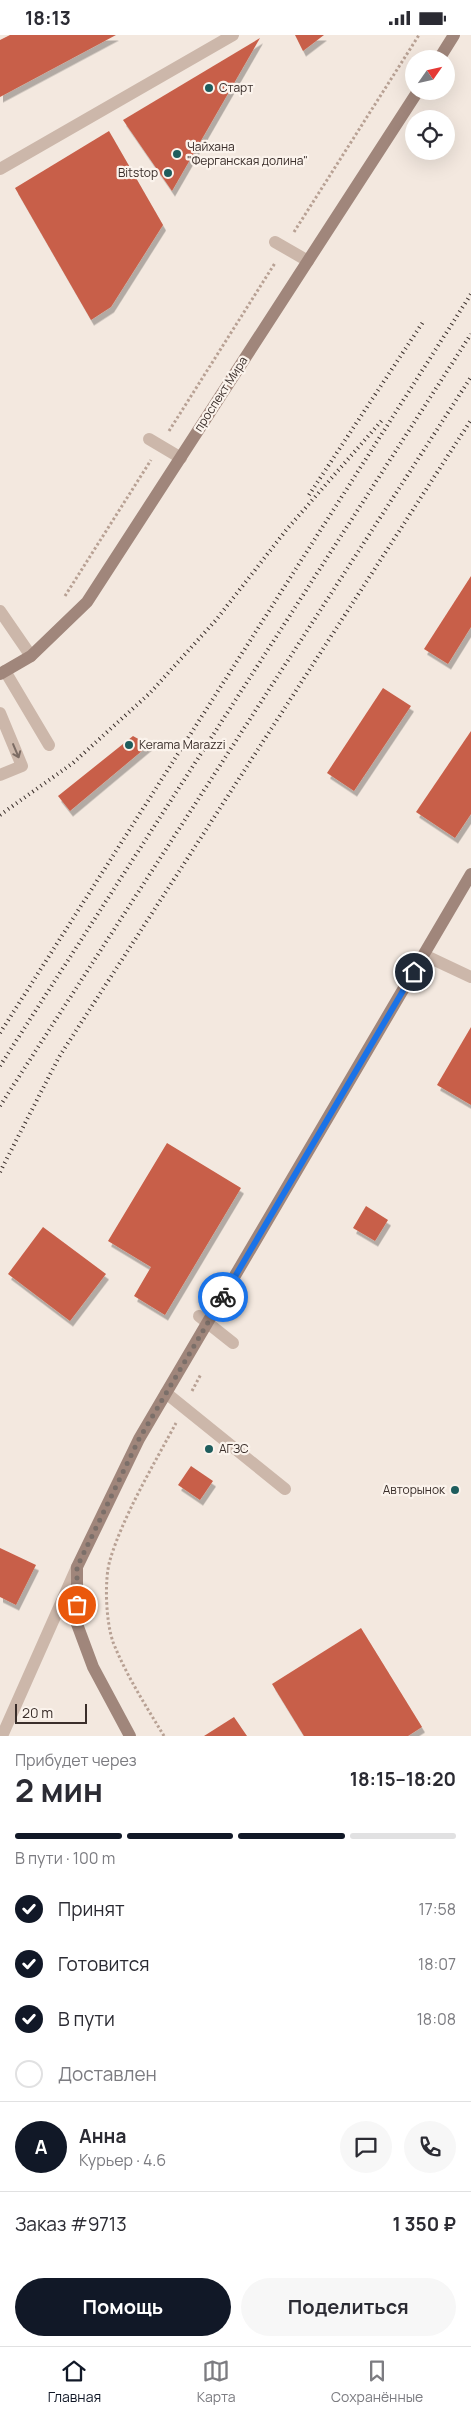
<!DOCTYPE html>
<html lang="ru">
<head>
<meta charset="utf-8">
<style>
	body { margin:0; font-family:Manrope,sans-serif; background:#f7f7f7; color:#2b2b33; height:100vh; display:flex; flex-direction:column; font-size:19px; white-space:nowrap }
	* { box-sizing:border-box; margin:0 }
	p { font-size:16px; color:#7c7c81 }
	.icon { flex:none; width:28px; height:28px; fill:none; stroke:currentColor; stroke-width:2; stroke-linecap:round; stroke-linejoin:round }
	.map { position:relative; height:1701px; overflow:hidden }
	.panel { display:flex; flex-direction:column; background:#fff; flex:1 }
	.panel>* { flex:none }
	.needle { width:32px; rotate:56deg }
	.buttons { position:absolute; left:405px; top:15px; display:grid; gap:10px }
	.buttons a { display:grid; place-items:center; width:50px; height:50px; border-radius:50%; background:#fff; box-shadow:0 5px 20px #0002; font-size:25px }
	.scale { position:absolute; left:15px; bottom:12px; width:72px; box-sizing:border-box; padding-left:5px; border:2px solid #3a2e2a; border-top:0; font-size:14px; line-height:18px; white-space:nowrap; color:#3a2e2a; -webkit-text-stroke:4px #fbf3ec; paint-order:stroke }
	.pin { position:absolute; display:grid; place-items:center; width:42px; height:42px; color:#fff; margin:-21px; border:2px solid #fff; border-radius:50%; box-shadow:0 1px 5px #0007 }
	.courier { position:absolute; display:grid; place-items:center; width:50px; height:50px; margin:-25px; border:4px solid #1a73e8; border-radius:50%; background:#fff; color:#222; box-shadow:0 1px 6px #0007 }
	.overview em { font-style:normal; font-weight:700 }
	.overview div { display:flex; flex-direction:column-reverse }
	.overview { display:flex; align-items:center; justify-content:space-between; height:85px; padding:0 15px }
	h1 { font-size:32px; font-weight:700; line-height:38px }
	.bar { display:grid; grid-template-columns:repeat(4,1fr); gap:8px 5px; align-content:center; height:60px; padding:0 15px }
	.bar i { height:6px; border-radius:4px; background:#e1e1e2 }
	.bar .active { background:#111827 }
	.bar p { grid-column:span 4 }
	.line { display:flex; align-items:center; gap:12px; padding:0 15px; border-top:1px solid #e1e1e2 }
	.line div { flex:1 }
	.round { display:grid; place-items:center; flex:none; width:52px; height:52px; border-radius:26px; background:#f7f7f7 }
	ol { padding:0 15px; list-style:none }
	li { display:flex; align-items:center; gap:15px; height:55px }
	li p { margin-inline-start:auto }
	li .icon { padding:5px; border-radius:50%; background:#111827; color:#fff; stroke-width:4 }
	li:last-child { color:#7c7c81 }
	li i { width:28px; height:28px; border:2px solid #e1e1e2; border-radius:50% }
	.cta { display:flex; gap:10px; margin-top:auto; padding:10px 15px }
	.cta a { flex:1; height:58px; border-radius:30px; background:#111827; color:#fff; font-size:20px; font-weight:700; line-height:58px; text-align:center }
	.cta a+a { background:#f7f7f7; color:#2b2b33 }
	.status { display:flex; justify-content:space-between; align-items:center; height:35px; padding:0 25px; background:#fff; direction:ltr }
	.status svg { height:14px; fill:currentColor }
	.tab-bar { display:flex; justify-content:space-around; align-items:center; height:70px; border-top:1px solid #e1e1e2; background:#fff; font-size:14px; color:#7c7c81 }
	.tab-bar a { display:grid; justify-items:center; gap:2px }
	.tab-bar .active { color:#111827 }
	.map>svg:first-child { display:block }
	.building { fill:#c85f48; filter:url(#shadow) }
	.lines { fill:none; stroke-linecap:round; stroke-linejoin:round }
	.path { stroke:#b8a194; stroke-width:3; stroke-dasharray:2.5 2.5; stroke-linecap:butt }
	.lane { stroke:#ccb7aa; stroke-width:12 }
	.secondary { stroke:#a0867b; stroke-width:12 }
	.rail { stroke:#3a2e2a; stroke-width:4; stroke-dasharray:1 4; stroke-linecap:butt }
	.oneway { stroke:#7c6c64 }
	.done { stroke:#7b6f69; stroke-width:5; stroke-dasharray:0 9 }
	.route { stroke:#1a73e8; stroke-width:6 }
	.poi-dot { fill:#1e5d5d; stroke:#fbf3ec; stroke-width:2 }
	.labels { text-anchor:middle; stroke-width:4.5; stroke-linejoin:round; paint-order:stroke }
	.poi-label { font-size:12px; fill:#3a2e2a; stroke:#fbf3ec; text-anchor:start }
	.street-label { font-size:12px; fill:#3a2e2a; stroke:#fbf3ec }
</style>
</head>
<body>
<div class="status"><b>18:13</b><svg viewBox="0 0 49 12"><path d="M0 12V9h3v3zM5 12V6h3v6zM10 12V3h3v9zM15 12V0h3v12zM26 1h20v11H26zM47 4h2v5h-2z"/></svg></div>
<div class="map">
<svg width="471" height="1701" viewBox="0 0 471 1701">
	<defs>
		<filter id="shadow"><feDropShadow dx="3" dy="5.5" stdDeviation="0" flood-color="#0004"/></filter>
	</defs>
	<rect width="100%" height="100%" fill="#f3e8df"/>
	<g class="building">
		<path d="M10 0H116L0 62V5Z"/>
		<path d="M295 0H324L303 16Z"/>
		<path d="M260 3 172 156 123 85Z"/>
		<path d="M109 96 163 190 111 272 91 285 15 153Z"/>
		<path d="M471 541V592L448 629 424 614Z"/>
		<path d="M383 653 411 671 354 756 327 738Z"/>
		<path d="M471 696V779L455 803 416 777Z"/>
		<path d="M133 701 149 710 70 776 58 761Z"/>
		<path d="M471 992V1070L437 1050Z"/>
		<path d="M167 1108 241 1153 165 1280 134 1261 151 1232 108 1206Z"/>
		<path d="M366 1171 388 1185 375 1206 353 1193Z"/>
		<path d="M43 1192 106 1239 70 1286 8 1239Z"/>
		<path d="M191 1431 213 1446 200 1465 178 1450Z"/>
		<path d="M0 1513 36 1530 16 1570 0 1562Z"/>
		<path d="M361 1593 422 1692 408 1701H304L272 1649Z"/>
		<path d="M234 1682 247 1701H204Z"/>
	</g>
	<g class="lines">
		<g class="path">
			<path d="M294 197 419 0"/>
			<path d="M169 396 275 228"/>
			<path d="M65 561 151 425"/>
			<path d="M192 1356 201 1339"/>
			<path d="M164 1701C146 1671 126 1640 113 1607 106 1587 104 1545 110 1525 123 1481 154 1429 176 1388"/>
		</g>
		<g class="lane">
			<path d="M0 134 233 0"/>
			<path d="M275 207 308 226"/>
			<path d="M149 404 181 423"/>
			<path d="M0 576 31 621"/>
			<path d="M5 636 49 710"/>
			<path d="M0 678 22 731 0 740"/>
			<path d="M424 920 471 942"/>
			<path d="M199 1281 233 1308"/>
			<path d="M166 1358 285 1454"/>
			<path d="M2 1701 77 1532"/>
		</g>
		<g class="secondary">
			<path d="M439 24 454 0"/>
			<path d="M0 639 31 621 87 567 418 56"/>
			<path d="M130 1701 93 1632 77 1589V1532L139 1404 471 839"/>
		</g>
		<g class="rail">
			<path d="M309 460 423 287"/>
			<path d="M0 780 73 728 150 658 216 585 287 494 384 383"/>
			<path d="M0 998 471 259"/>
			<path d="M0 1031 471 299"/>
			<path d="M0 1071 471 342"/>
			<path d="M0 1137 59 1022 471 385"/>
		</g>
	</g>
	<defs><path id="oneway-shaft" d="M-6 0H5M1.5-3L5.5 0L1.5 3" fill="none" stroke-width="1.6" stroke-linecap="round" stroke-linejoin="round" transform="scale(1.25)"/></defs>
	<use class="oneway" href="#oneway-shaft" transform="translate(16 716) rotate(67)"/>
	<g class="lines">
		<path class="done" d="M77 1570V1532L139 1404 223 1262"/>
		<path class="route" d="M223 1262 414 937"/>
	</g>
	<g class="poi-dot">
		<circle cx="209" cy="53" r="5"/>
		<circle cx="177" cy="119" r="5"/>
		<circle cx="168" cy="138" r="5"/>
		<circle cx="129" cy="710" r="5"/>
		<circle cx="209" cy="1414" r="5"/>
		<circle cx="455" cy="1455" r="5"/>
	</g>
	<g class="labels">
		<g class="poi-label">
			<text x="219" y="57">Старт</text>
			<text x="187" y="116">Чайхана<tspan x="187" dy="14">"Ферганская долина"</tspan></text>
			<text x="158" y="142" text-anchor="end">Bitstop</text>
			<text x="139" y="714">Kerama Marazzi</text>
			<text x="219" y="1418">АГЗС</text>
			<text x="445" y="1459" text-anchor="end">Авторынок</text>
		</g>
		<g class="street-label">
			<text transform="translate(221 359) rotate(-57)" y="4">проспект Мира</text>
		</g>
	</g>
</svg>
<div class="buttons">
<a><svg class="needle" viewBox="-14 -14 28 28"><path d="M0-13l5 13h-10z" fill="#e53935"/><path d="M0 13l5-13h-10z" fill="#7c7c81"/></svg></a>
<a><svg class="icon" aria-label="locate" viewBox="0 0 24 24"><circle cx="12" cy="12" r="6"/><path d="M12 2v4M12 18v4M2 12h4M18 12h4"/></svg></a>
</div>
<div class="scale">20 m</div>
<div class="pin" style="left:77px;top:1570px;background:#ea580c"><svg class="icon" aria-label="bag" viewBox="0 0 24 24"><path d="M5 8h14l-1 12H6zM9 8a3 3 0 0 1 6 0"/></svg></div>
<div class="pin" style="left:414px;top:937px;background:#1f2937"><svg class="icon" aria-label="home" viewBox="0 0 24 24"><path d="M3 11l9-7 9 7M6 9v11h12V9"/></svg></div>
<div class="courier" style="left:223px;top:1262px"><svg class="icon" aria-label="bike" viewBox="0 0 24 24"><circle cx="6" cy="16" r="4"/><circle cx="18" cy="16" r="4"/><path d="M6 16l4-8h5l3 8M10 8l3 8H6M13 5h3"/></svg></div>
</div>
<section class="panel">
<div class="overview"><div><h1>2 мин</h1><p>Прибудет через</p></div><em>18:15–18:20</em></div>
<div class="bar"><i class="active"></i><i class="active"></i><i class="active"></i><i></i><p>В пути · 100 m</p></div>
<ol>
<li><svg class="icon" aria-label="check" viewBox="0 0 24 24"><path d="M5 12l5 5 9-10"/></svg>Принят<p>17:58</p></li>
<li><svg class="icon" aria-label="check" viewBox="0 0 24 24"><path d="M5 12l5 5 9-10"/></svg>Готовится<p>18:07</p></li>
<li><svg class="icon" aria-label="check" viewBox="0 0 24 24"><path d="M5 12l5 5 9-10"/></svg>В пути<p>18:08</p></li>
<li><i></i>Доставлен</li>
</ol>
<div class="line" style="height:90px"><b class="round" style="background:#111827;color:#fff">А</b><div><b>Анна</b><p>Курьер · 4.6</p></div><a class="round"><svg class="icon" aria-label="chat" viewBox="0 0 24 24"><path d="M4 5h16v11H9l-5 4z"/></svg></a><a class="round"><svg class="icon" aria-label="phone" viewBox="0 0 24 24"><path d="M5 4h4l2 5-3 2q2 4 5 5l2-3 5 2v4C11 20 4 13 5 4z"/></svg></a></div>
<div class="line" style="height:65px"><div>Заказ #9713</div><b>1 350 ₽</b></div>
<div class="cta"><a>Помощь</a><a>Поделиться</a></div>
</section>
<nav class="tab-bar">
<a class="active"><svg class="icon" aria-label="home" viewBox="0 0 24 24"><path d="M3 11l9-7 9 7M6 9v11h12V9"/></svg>Главная</a>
<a><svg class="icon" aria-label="map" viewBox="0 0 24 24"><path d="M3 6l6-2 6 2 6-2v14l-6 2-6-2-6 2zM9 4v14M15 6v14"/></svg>Карта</a>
<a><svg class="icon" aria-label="saved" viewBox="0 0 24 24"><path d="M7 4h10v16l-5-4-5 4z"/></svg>Сохранённые</a>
</nav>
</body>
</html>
